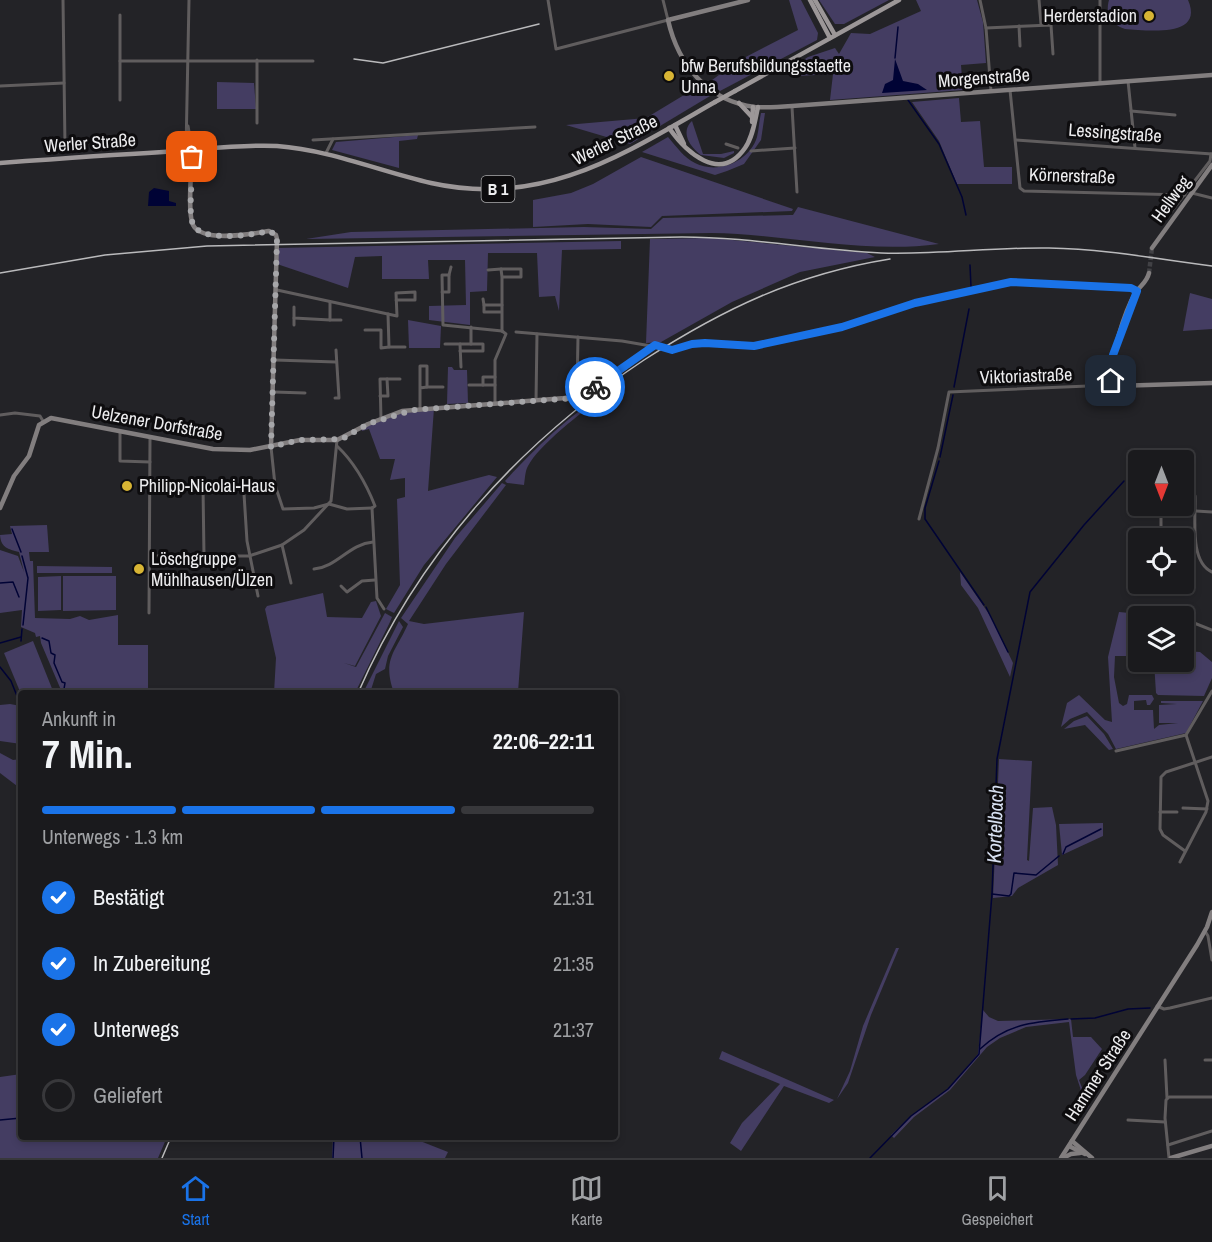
<!DOCTYPE html>
<html lang="de">
<head>
<meta charset="utf-8">
<style>
	body { margin:0; font-family:"Archivo Narrow",sans-serif; background:#27272a; color:#f1f3f6; height:100vh; display:flex; flex-direction:column; font-size:22px; white-space:nowrap }
	* { box-sizing:border-box; margin:0 }
	p { font-size:20px; color:#9fa1a4 }
	.icon { flex:none; width:33px; height:33px; fill:none; stroke:currentColor; stroke-width:2; stroke-linecap:round; stroke-linejoin:round }
	.map { position:relative; flex:1; overflow:hidden }
	.drawer { position:absolute; left:18px; top:690px; width:600px; height:450px; display:flex; flex-direction:column; background:#1a1a1d; border-radius:6px; box-shadow:0 3px 9px #0003,0 0 0 2px #38383b }
	.drawer>* { flex:none }
	.needle { width:39px; rotate:180deg }
	.buttons { position:absolute; left:1128px; top:450px; display:grid; gap:12px }
	.buttons a { display:grid; place-items:center; width:66px; height:66px; border-radius:6px; background:#1a1a1d; box-shadow:0 3px 9px #0003,0 0 0 2px #38383b; font-size:30px }
	.pin { position:absolute; display:grid; place-items:center; width:51px; height:51px; color:#fff; margin:-26px; border-radius:12px; box-shadow:0 3px 9px #0006 }
	.courier { position:absolute; display:grid; place-items:center; width:60px; height:60px; margin:-30px; border:4px solid #1a73e8; border-radius:50%; background:#fff; color:#222; box-shadow:0 2px 8px #0007 }
	.summary em { font-style:normal; font-weight:800 }
	.summary div { display:flex; flex-direction:column-reverse }
	.summary { display:flex; align-items:center; justify-content:space-between; height:102px; padding:0 24px }
	h1 { font-size:39px; font-weight:800; line-height:45px }
	.bar { display:grid; grid-template-columns:repeat(4,1fr); gap:9px 6px; align-content:center; height:72px; padding:0 24px }
	.bar i { height:8px; border-radius:4px; background:#38383b }
	.bar .active { background:#1a73e8 }
	.bar p { grid-column:span 4 }
	ol { padding:0 24px; list-style:none }
	li { display:flex; align-items:center; gap:18px; height:66px }
	li p { margin-inline-start:auto }
	li .icon { padding:6px; border-radius:50%; background:#1a73e8; color:#fff; stroke-width:4 }
	li:last-child { color:#9fa1a4 }
	li i { width:33px; height:33px; border:3px solid #38383b; border-radius:50% }
	.tab-bar { display:flex; justify-content:space-around; align-items:center; height:84px; border-top:2px solid #38383b; background:#1a1a1d; font-size:16px; color:#9fa1a4 }
	.tab-bar a { display:grid; justify-items:center; gap:3px }
	.tab-bar .active { color:#1a73e8 }
	.map>svg:first-child { display:block }
	.green { fill:#443d62 }
	.water { fill:#000335 }
	.lines { fill:none; stroke-linecap:round; stroke-linejoin:round }
	.stream { stroke:#000335; stroke-width:1.5 }
	.secondary-tunnel { stroke:#414145; stroke-width:4.5; stroke-dasharray:4.5 2; stroke-linecap:butt }
	.street { stroke:#605d5e; stroke-width:3 }
	.secondary { stroke:#827e7f; stroke-width:4.5 }
	.primary { stroke:#9c9798; stroke-width:4.5 }
	.rail { stroke:#bababc; stroke-width:1.5 }
	.primary-bridge { stroke:#9c9798; stroke-width:4.5 }
	.done { stroke:#a6a6a9; stroke-width:6; stroke-dasharray:0 10.8 }
	.route { stroke:#1a73e8; stroke-width:8 }
	.poi-dot { fill:#d7b434; stroke:#0d0c0e; stroke-width:2 }
	.labels { text-anchor:middle; stroke-width:6; stroke-linejoin:round; paint-order:stroke }
	.shield { fill:#0d0c0e; stroke:#aaaaac; stroke-width:1.5 }
	.shield-label { font-size:16px; font-weight:bold; fill:#ededef }
	.poi-label { font-size:18px; fill:#ededef; stroke:#0d0c0e; text-anchor:start }
	.street-label { font-size:18px; fill:#ededef; stroke:#0d0c0e }
	.water-label { font-size:20px; font-style:italic; fill:#d7e0f1; stroke:#0d0c0e }
</style>
</head>
<body>
<div class="map">
<svg width="1212" height="1158" viewBox="0 0 1212 1158">
	<rect width="100%" height="100%" fill="#232327"/>
	<g class="green">
		<path d="M789 0H801L818 33 817 40 720 91 708 83 738 61 798 30Z"/>
		<path d="M819 0H889L844 24H835Z"/>
		<path d="M916 0H977L983 22 986 63 961 65 963 90 830 100 833 74 798 76 796 65 808 57 835 48 839 54 851 33 870 34 921 11Z"/>
		<path d="M1109 0H1188C1205 39 1145 30 1125 29 1111 24 1105 14 1109 0Z"/>
		<path d="M217 82 254 83 256 109H217Z"/>
		<path d="M699 86 710 96 630 144 566 125 646 118Z"/>
		<path d="M959 98 961 122 980 121 984 167H1012V184H957L939 141 912 102Z"/>
		<path d="M761 113H765L761 140 744 164 727 171 715 175 642 152 668 137C676 146 684 158 695 163 718 175 750 161 757 137 759 129 759 121 761 113Z"/>
		<path d="M692 121 703 154H721L734 151V153L724 158 701 155C690 147 680 132 692 121Z"/>
		<path d="M418 135 417 139 399 141V168L332 150 336 142Z"/>
		<path d="M641 157 793 209 792 211 662 216 651 227 588 224 533 227V200L571 193 593 184Z"/>
		<path d="M798 207 939 244C863 254 787 234 711 233L306 239 351 232 584 227 651 229 663 218 790 215H793Z"/>
		<path d="M711 238 867 253 875 257 800 272 732 302 661 342 646 343 650 239Z"/>
		<path d="M621 241V249L562 250 559 311 555 296 539 297 537 253H488L487 291 470 292V325L429 320V306L466 305 465 260H428L429 279H382V256L355 257 348 288 277 264V248Z"/>
		<path d="M1190 293 1212 299V329L1183 331Z"/>
		<path d="M408 320 441 326 440 348H409Z"/>
		<path d="M448 367H452L454 370H467L468 403 447 404Z"/>
		<path d="M602 397C582 412 539 445 528 466 525 471 525 479 524 485L507 483 505 481C528 456 572 411 602 397Z"/>
		<path d="M434 408 428 491 489 475 497 477 424 565 394 613 386 609 400 585 397 499 405 497V478L390 480 395 459H380L369 429 362 431 361 427 392 415Z"/>
		<path d="M502 483 506 485 446 564 409 621 424 624 524 612 518 692 394 693C382 659 395 653 408 624L401 618 455 538Z"/>
		<path d="M47 525 49 552H29L30 561H33L35 618 70 619 80 616 89 620 118 615V645H148V693H55L61 690 41 643 40 636 36 637 35 633 21 627 22 610 0 613V550L18 556 24 572 19 552C8 549 1 548 0 535L12 534 10 526Z"/>
		<path d="M37 566 112 567V573H37Z"/>
		<path d="M960 572 991 617 1013 663 1010 677 978 608 961 585Z"/>
		<path d="M61 576V610L38 611V577Z"/>
		<path d="M63 576H116V610L63 611Z"/>
		<path d="M323 593 327 617 362 618 371 602 376 601 381 616 355 666 344 663 356 667 385 613 392 617 390 622 355 693H274L276 658 265 609 267 606Z"/>
		<path d="M1119 612 1161 616H1138V656H1115L1114 677 1119 703 1123 706 1127 704 1129 695H1152L1154 699 1150 705H1147L1146 700 1134 701V710H1153L1154 729 1159 725 1178 723H1159V705L1177 704 1161 703V701H1203L1186 733 1116 749 1108 734 1087 712 1070 719 1061 727 1067 703 1079 695 1105 720 1112 722 1108 657Z"/>
		<path d="M399 621 403 627 388 656 385 669 376 674 370 693H363Z"/>
		<path d="M33 641 53 691 21 694 4 653Z"/>
		<path d="M1184 651 1200 652 1212 662V678L1204 696 1158 695 1156 693 1154 662H1184Z"/>
		<path d="M10 704 21 706V744L0 741V705Z"/>
		<path d="M1087 716 1104 734 1113 749 1109 750 1085 725 1064 729 1074 721Z"/>
		<path d="M0 753 13 760 21 759V789L0 773Z"/>
		<path d="M999 759 1032 761 1027 860 1029 861 1033 808 1052 807 1056 825 1058 865 1018 888 1012 896 993 898Z"/>
		<path d="M1103 823V836L1062 855 1059 824Z"/>
		<path d="M896 948H899L871 1015 848 1083 837 1099 850 1071 863 1026Z"/>
		<path d="M983 1010 989 1017 998 1021 1071 1019 1073 1037H1091L1102 1049 1085 1075 1079 1080 1089 1106 1087 1109 1076 1075 1069 1022 1026 1027 1000 1038 987 1047 950 1090 914 1117 894 1138 891 1135 911 1116 948 1089 978 1054Z"/>
		<path d="M722 1051 834 1100 829 1103 784 1086 741 1151 730 1143 742 1123 780 1084 719 1059Z"/>
		<path d="M21 1074V1137H167L158 1158H0V1077Z"/>
		<path d="M333 1137H410L448 1152 445 1158H332Z"/>
	</g>
	<g class="water">
		<path d="M895 59 903 81 918 84 927 90 882 93 885 84 893 80Z"/>
		<path d="M154 188 169 191V201L176 203V206H148L149 192Z"/>
	</g>
	<g class="lines">
		<g class="stream">
			<path d="M895 58 898 27"/>
			<path d="M908 100 939 144 962 197 966 215"/>
			<path d="M970 265 971 287"/>
			<path d="M954 387 969 309"/>
			<path d="M940 457 953 395"/>
			<path d="M939 461 925 508V519L984 605"/>
			<path d="M12 529 21 552"/>
			<path d="M22 556 28 578 23 625"/>
			<path d="M0 583 13 582 19 597"/>
			<path d="M986 607 1008 652"/>
			<path d="M42 638 49 641 51 653 55 655 54 663 62 682 65 683 64 689 59 693"/>
			<path d="M21 641 22 629"/>
			<path d="M0 643 21 637"/>
			<path d="M0 667 11 681 21 706"/>
			<path d="M100 690V693"/>
			<path d="M1063 854 1066 847 1101 829"/>
			<path d="M992 894 1009 896 1011 894 1014 873 1036 875 1059 856"/>
			<path d="M1071 1019 1095 1018 1128 1009 1150 1008"/>
			<path d="M980 1049C1007 1024 1032 1022 1068 1019"/>
			<path d="M0 1120 21 1118"/>
			<path d="M360 1137 362 1158"/>
			<path d="M333 1158 334 1137"/>
			<path d="M870 1158 911 1116 948 1089 979 1054 992 894 997 759 1030 592 1084 525 1124 481"/>
		</g>
		<path class="secondary-tunnel" d="M1149 273 1152 248"/>
		<g class="street">
			<path d="M63 0 65 146"/>
			<path d="M548 0 556 49 668 20 663 0"/>
			<path d="M980 0 986 28 991 91"/>
			<path d="M1039 0 1041 24"/>
			<path d="M1100 0V83"/>
			<path d="M120 15V100"/>
			<path d="M1019 26 1020 46"/>
			<path d="M986 28 1051 25 1053 54"/>
			<path d="M120 61H313"/>
			<path d="M1128 81 1135 148"/>
			<path d="M0 86 64 83"/>
			<path d="M1010 90 1020 188 1024 191 1185 195"/>
			<path d="M792 107 797 192"/>
			<path d="M1131 111 1175 115"/>
			<path d="M257 123V60"/>
			<path d="M188 126 192 149"/>
			<path d="M191 139 199 144 208 147"/>
			<path d="M313 140 535 127"/>
			<path d="M1016 140 1212 154"/>
			<path d="M726 144 738 148"/>
			<path d="M186 150 189 0"/>
			<path d="M751 151 795 148"/>
			<path d="M326 153 333 139"/>
			<path d="M1192 193 1212 198"/>
			<path d="M1170 213 1210 161 1211 154"/>
			<path d="M488 270 501 269"/>
			<path d="M449 275 451 267"/>
			<path d="M502 277 501 269H521V277H502V331"/>
			<path d="M277 290 397 316 396 293 415 292V300H396"/>
			<path d="M442 292H449V275H442L443 325 502 331"/>
			<path d="M483 299 484 305"/>
			<path d="M294 307V318L330 320V302"/>
			<path d="M501 312H484V305H502"/>
			<path d="M388 314 389 347H405"/>
			<path d="M330 320H341"/>
			<path d="M294 325V318"/>
			<path d="M365 330H381V348L389 347"/>
			<path d="M516 332 622 341 651 346"/>
			<path d="M445 344H471V327"/>
			<path d="M460 344 461 367"/>
			<path d="M460 351H483V344H471"/>
			<path d="M275 360 336 362"/>
			<path d="M469 385H495"/>
			<path d="M483 385V377H495"/>
			<path d="M427 387H443"/>
			<path d="M420 388 427 387V366H420V409"/>
			<path d="M577 390 578 337"/>
			<path d="M274 392 305 393"/>
			<path d="M380 396H388L387 379"/>
			<path d="M335 398H339L336 350"/>
			<path d="M536 401 537 334"/>
			<path d="M495 403V360L506 334 502 331"/>
			<path d="M0 415 15 413 40 416 43 421"/>
			<path d="M381 419 380 379H400"/>
			<path d="M120 432V461L150 462"/>
			<path d="M337 446C355 463 366 483 375 506L372 508"/>
			<path d="M271 447 275 485 283 509 314 508 329 504 347 509 372 508"/>
			<path d="M1184 492H1192L1195 496C1196 517 1189 562 1212 572"/>
			<path d="M1161 506V538"/>
			<path d="M372 508 377 598 384 609"/>
			<path d="M1196 511 1212 512"/>
			<path d="M919 519 938 448 949 392 1112 385"/>
			<path d="M1184 542H1195"/>
			<path d="M282 545 291 583"/>
			<path d="M150 556H249L282 545 304 530 331 501 337 440"/>
			<path d="M204 556 203 487 221 485 245 490"/>
			<path d="M314 569C337 567 349 544 373 542"/>
			<path d="M341 586 347 592 362 581 375 580"/>
			<path d="M258 596 247 541 244 494 248 489 275 485"/>
			<path d="M1133 608 1172 616"/>
			<path d="M149 613 150 439"/>
			<path d="M1184 619 1212 630"/>
			<path d="M1116 751 1186 735 1212 691"/>
			<path d="M1183 808 1207 809"/>
			<path d="M1160 812H1177"/>
			<path d="M1185 851 1163 835 1160 829 1161 777 1166 772 1212 757"/>
			<path d="M1180 862 1206 812 1208 801 1186 735"/>
			<path d="M1205 931 1208 936 1212 960"/>
			<path d="M1157 1006 1164 1009 1170 1008 1212 998"/>
			<path d="M1165 1060 1167 1098"/>
			<path d="M1205 1060H1212"/>
			<path d="M1128 1120 1165 1122"/>
			<path d="M1168 1145 1212 1131"/>
			<path d="M1169 1158 1165 1118 1166 1100 1169 1097H1212"/>
		</g>
		<g class="secondary">
			<path d="M748 0 668 20C678 64 707 101 755 107 767 108 780 107 792 106L1212 75"/>
			<path d="M192 149C192 165 187 213 193 225 202 243 252 234 269 231L276 235 277 239 271 447"/>
			<path d="M186 150 190 174"/>
			<path d="M167 152 181 156 187 160"/>
			<path d="M1152 248 1212 165"/>
			<path d="M1149 273C1147 282 1141 285 1136 292 1124 312 1109 361 1111 384L1115 386 1212 383"/>
			<path d="M0 508 14 476 29 456 39 425 51 418 213 449 250 450 300 440H337L368 424 402 411 578 397 622 370 655 345 672 350 692 344 705 343 754 346 842 327 915 303 1011 282 1131 288 1137 290"/>
			<path d="M1072 1141 1092 1158"/>
			<path d="M1069 1146 1085 1154"/>
			<path d="M1061 1158 1197 945 1207 927 1212 912"/>
			<path d="M1063 1158 1071 1154 1080 1153"/>
			<path d="M1171 1158 1212 1146"/>
		</g>
		<g class="primary">
			<path d="M810 0 830 38"/>
			<path d="M815 0 835 35"/>
			<path d="M735 91 899 0"/>
			<path d="M739 103 752 117"/>
			<path d="M752 122 753 107"/>
			<path d="M675 125 684 144"/>
			<path d="M669 128C686 152 720 184 745 148 753 137 755 120 758 107"/>
			<path d="M0 163C54 159 109 155 163 152 201 150 239 144 277 146 330 150 379 171 431 183 543 208 622 155 715 102"/>
		</g>
		<g class="rail">
			<path d="M354 59 383 63 539 24"/>
			<path d="M0 273 105 255 207 246 682 237C750 237 814 250 881 253 937 255 993 247 1049 248 1104 249 1158 259 1212 266"/>
			<path d="M358 693C418 555 519 443 644 360 723 309 796 274 890 259"/>
			<path d="M162 1158 171 1137"/>
		</g>
		<path class="primary-bridge" d="M715 102 735 91"/>
	</g>
	<g class="lines">
		<path class="done" d="M192 157V149L186 150C187 159 190 169 191 178 192 192 189 207 192 221 196 244 252 235 269 231L276 235 277 239 271 447 300 440 342 439 368 424 413 410 574 398 595 387"/>
		<path class="route" d="M595 387 655 345 672 350 692 344 705 343 754 346 842 327 915 303 1011 282 1131 288 1137 291 1113 355 1111 381"/>
	</g>
	<g class="poi-dot">
		<circle cx="1149" cy="16" r="6"/>
		<circle cx="669" cy="76" r="6"/>
		<circle cx="127" cy="486" r="6"/>
		<circle cx="139" cy="569" r="6"/>
	</g>
	<g class="labels">
		<rect class="shield" x="481.5" y="176" width="33" height="26" rx="4.5"/>
		<g class="shield-label">
			<text x="498" y="195">B 1</text>
		</g>
		<g class="poi-label">
			<text x="1137" y="22" text-anchor="end">Herderstadion</text>
			<text x="681" y="72">bfw Berufsbildungsstaette<tspan x="681" dy="21">Unna</tspan></text>
			<text x="139" y="492">Philipp-Nicolai-Haus</text>
			<text x="151" y="565">Löschgruppe<tspan x="151" dy="21">Mühlhausen/Ülzen</tspan></text>
		</g>
		<g class="street-label">
			<text transform="translate(984 78) rotate(-4)" y="6">Morgenstraße</text>
			<text transform="translate(1115 133) rotate(4)" y="6">Lessingstraße</text>
			<text transform="translate(615 140) rotate(-26)" y="6">Werler Straße</text>
			<text transform="translate(90 143) rotate(-4)" y="6">Werler Straße</text>
			<text transform="translate(1072 176) rotate(2)" y="6">Körnerstraße</text>
			<text transform="translate(1171 199) rotate(-54)" y="6">Hellweg</text>
			<text transform="translate(1026 376) rotate(-2)" y="6">Viktoriastraße</text>
			<text transform="translate(157 423) rotate(10)" y="6">Uelzener Dorfstraße</text>
			<text transform="translate(1098 1075) rotate(-57)" y="6">Hammer Straße</text>
		</g>
		<g class="water-label">
			<text transform="translate(995 824) rotate(-88)" y="7">Kortelbach</text>
		</g>
	</g>
</svg>
<div class="buttons">
<a><svg class="needle" viewBox="-14 -14 28 28"><path d="M0-13l5 13h-10z" fill="#e53935"/><path d="M0 13l5-13h-10z" fill="#9fa1a4"/></svg></a>
<a><svg class="icon" aria-label="locate" viewBox="0 0 24 24"><circle cx="12" cy="12" r="6"/><path d="M12 2v4M12 18v4M2 12h4M18 12h4"/></svg></a>
<a><svg class="icon" aria-label="layers" viewBox="0 0 24 24"><path d="M12 4l9 5-9 5-9-5zM3 14l9 5 9-5"/></svg></a>
</div>
<div class="pin" style="left:192px;top:157px;background:#ea580c"><svg class="icon" aria-label="bag" viewBox="0 0 24 24"><path d="M5 8h14l-1 12H6zM9 8a3 3 0 0 1 6 0"/></svg></div>
<div class="pin" style="left:1111px;top:381px;background:#1f2937"><svg class="icon" aria-label="home" viewBox="0 0 24 24"><path d="M3 11l9-7 9 7M6 9v11h12V9"/></svg></div>
<div class="courier" style="left:595px;top:387px"><svg class="icon" aria-label="bike" viewBox="0 0 24 24"><circle cx="6" cy="16" r="4"/><circle cx="18" cy="16" r="4"/><path d="M6 16l4-8h5l3 8M10 8l3 8H6M13 5h3"/></svg></div>
<section class="drawer">
<div class="summary"><div><h1>7 Min.</h1><p>Ankunft in</p></div><em>22:06–22:11</em></div>
<div class="bar"><i class="active"></i><i class="active"></i><i class="active"></i><i></i><p>Unterwegs · 1.3 km</p></div>
<ol>
<li><svg class="icon" aria-label="check" viewBox="0 0 24 24"><path d="M5 12l5 5 9-10"/></svg>Bestätigt<p>21:31</p></li>
<li><svg class="icon" aria-label="check" viewBox="0 0 24 24"><path d="M5 12l5 5 9-10"/></svg>In Zubereitung<p>21:35</p></li>
<li><svg class="icon" aria-label="check" viewBox="0 0 24 24"><path d="M5 12l5 5 9-10"/></svg>Unterwegs<p>21:37</p></li>
<li><i></i>Geliefert</li>
</ol>
</section>
</div>
<nav class="tab-bar">
<a class="active"><svg class="icon" aria-label="home" viewBox="0 0 24 24"><path d="M3 11l9-7 9 7M6 9v11h12V9"/></svg>Start</a>
<a><svg class="icon" aria-label="map" viewBox="0 0 24 24"><path d="M3 6l6-2 6 2 6-2v14l-6 2-6-2-6 2zM9 4v14M15 6v14"/></svg>Karte</a>
<a><svg class="icon" aria-label="saved" viewBox="0 0 24 24"><path d="M7 4h10v16l-5-4-5 4z"/></svg>Gespeichert</a>
</nav>
</body>
</html>
